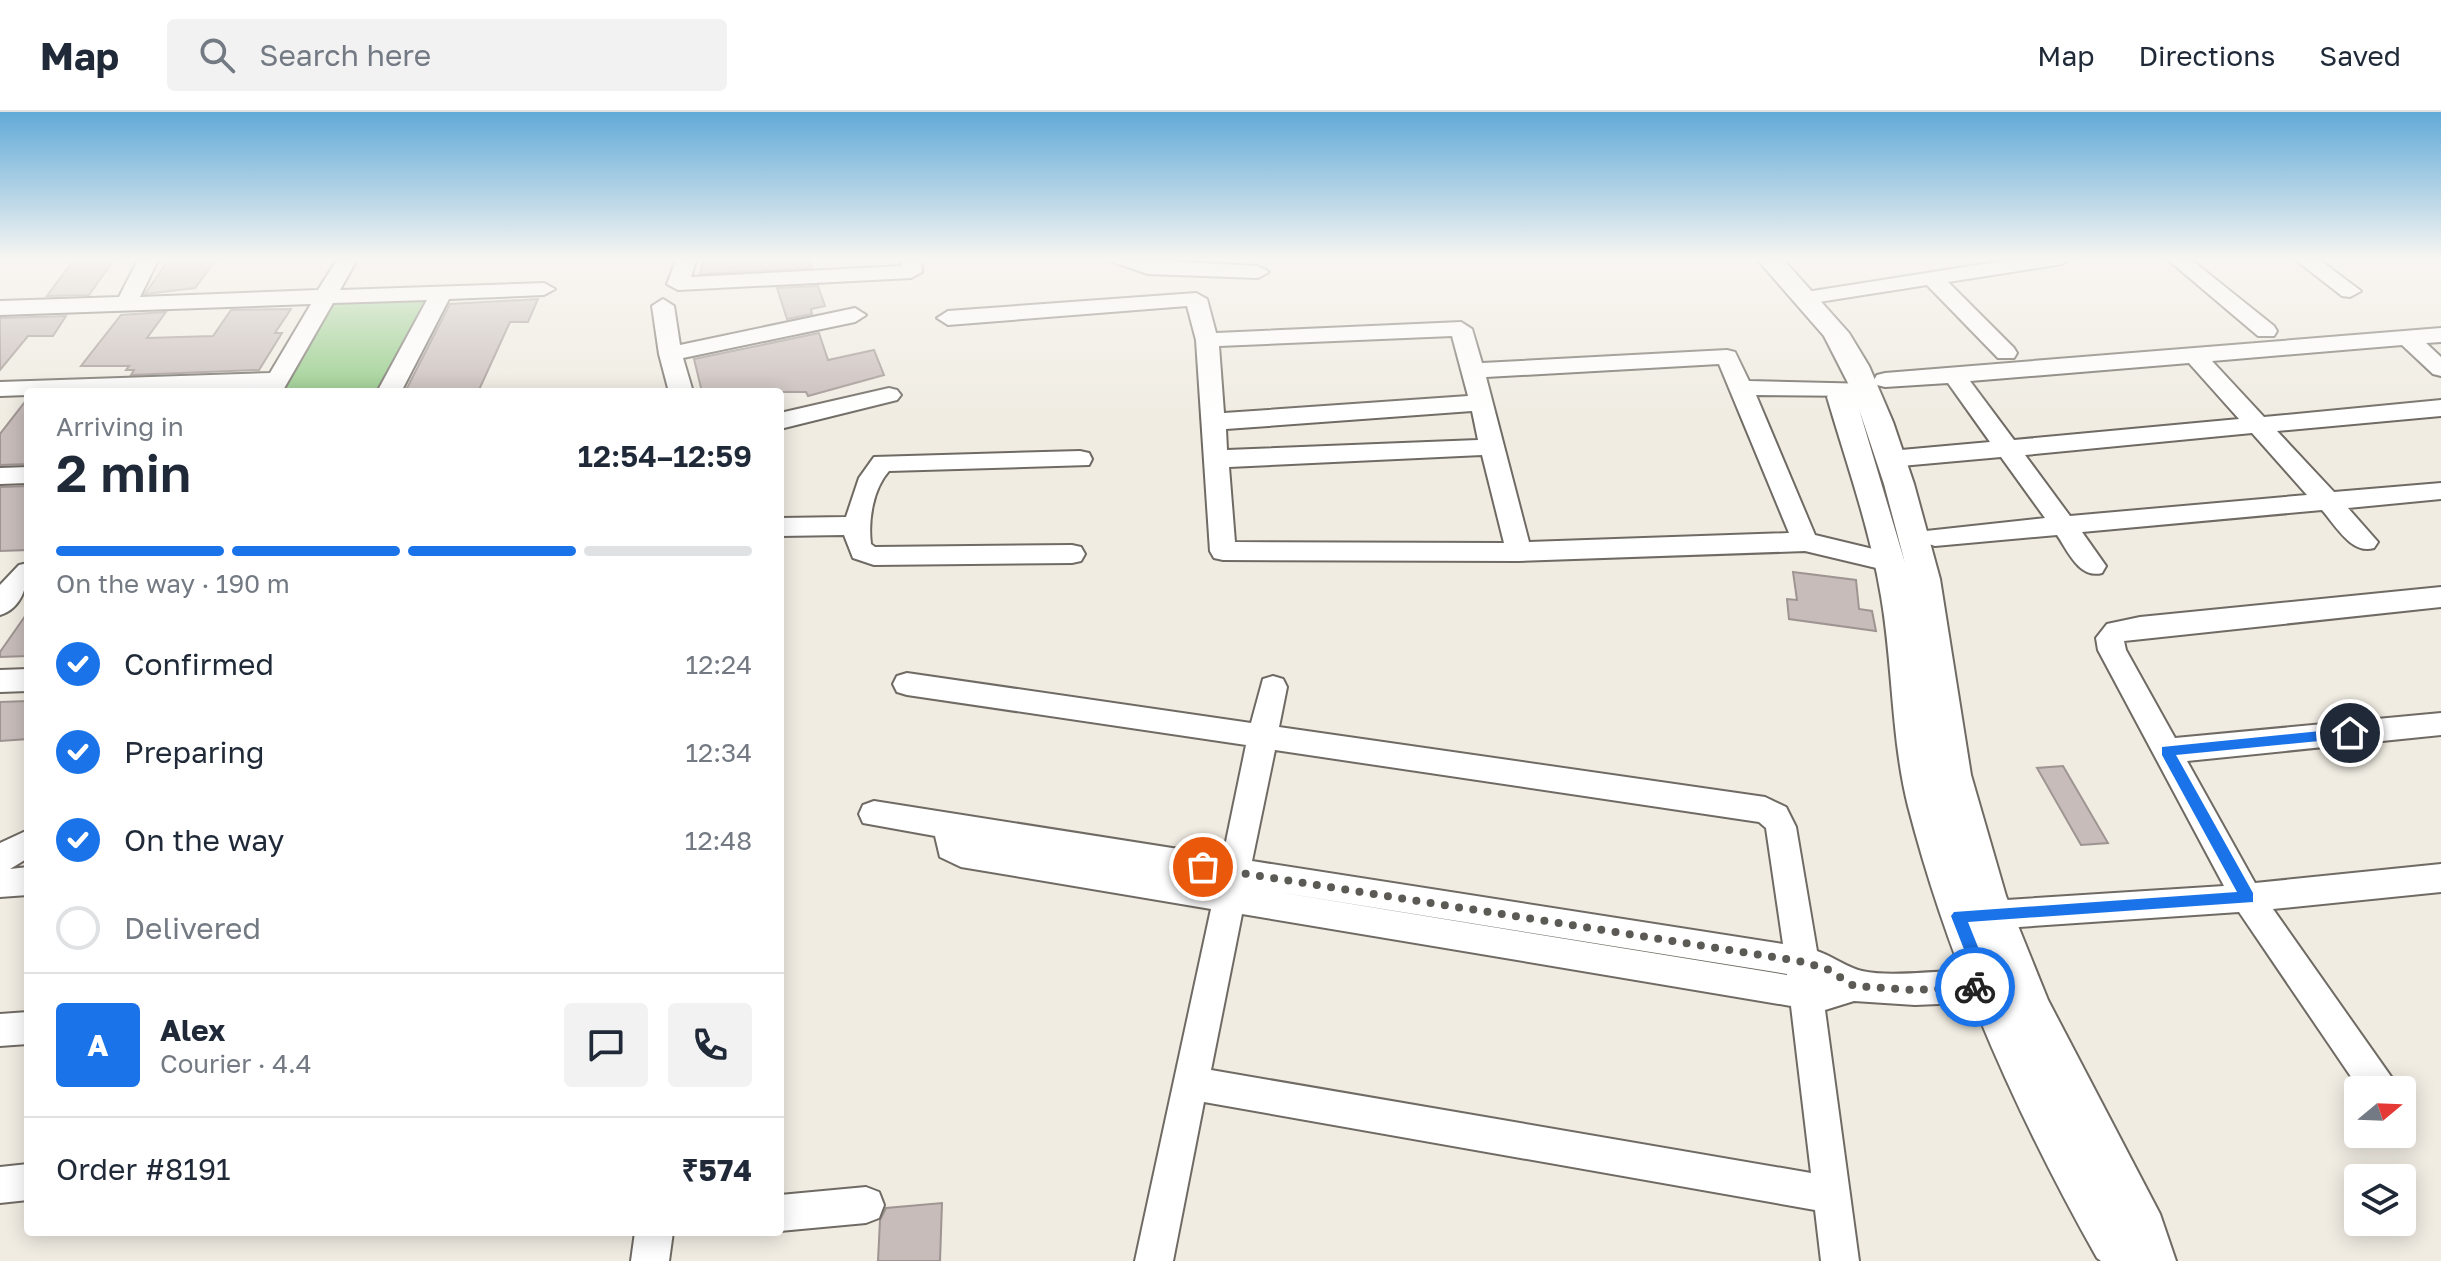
<!DOCTYPE html>
<html lang="en">
<head>
<meta charset="utf-8">
<style>
	body { margin:0; font-family:"Golos Text",sans-serif; background:#f2f2f3; color:#1f2937; height:100vh; display:flex; flex-direction:column; font-size:30px; white-space:nowrap }
	* { box-sizing:border-box; margin:0 }
	p { font-size:26px; color:#747a83 }
	.icon { flex:none; width:44px; height:44px; fill:none; stroke:currentColor; stroke-width:2; stroke-linecap:round; stroke-linejoin:round }
	.map { position:relative; flex:1; overflow:hidden }
	.sheet { position:absolute; left:24px; top:276px; width:760px; height:848px; display:flex; flex-direction:column; background:#fff; border-radius:8px; box-shadow:0 4px 20px #0003 }
	.sheet>* { flex:none }
	.needle { width:52px; rotate:71deg }
	.controls { position:absolute; left:2344px; top:964px; display:grid; gap:16px }
	.controls a { display:grid; place-items:center; width:72px; height:72px; border-radius:8px; background:#fff; box-shadow:0 4px 20px #0003; font-size:40px }
	.pin { position:absolute; display:grid; place-items:center; width:68px; height:68px; color:#fff; margin:-34px; border:4px solid #fff; border-radius:50%; box-shadow:0 2px 8px #0007 }
	.courier { position:absolute; display:grid; place-items:center; width:80px; height:80px; margin:-40px; border:6px solid #1a73e8; border-radius:50%; background:#fff; color:#222; box-shadow:0 2px 10px #0007 }
	.summary em { font-style:normal; font-weight:600 }
	.summary div { display:flex; flex-direction:column-reverse }
	.summary { display:flex; align-items:center; justify-content:space-between; height:136px; padding:0 32px }
	h1 { font-size:52px; font-weight:600; line-height:60px }
	.bar { display:grid; grid-template-columns:repeat(4,1fr); gap:12px 8px; align-content:center; height:96px; padding:0 32px }
	.bar i { height:10px; border-radius:6px; background:#e0e1e3 }
	.bar .active { background:#1a73e8 }
	.bar p { grid-column:span 4 }
	.line { display:flex; align-items:center; gap:20px; padding:0 32px; border-top:2px solid #e0e1e3 }
	.line div { flex:1 }
	.round { display:grid; place-items:center; flex:none; width:84px; height:84px; border-radius:8px; background:#f2f2f3 }
	ol { padding:0 32px; list-style:none }
	li { display:flex; align-items:center; gap:24px; height:88px }
	li p { margin-inline-start:auto }
	li .icon { padding:8px; border-radius:50%; background:#1a73e8; color:#fff; stroke-width:4 }
	li:last-child { color:#747a83 }
	li i { width:44px; height:44px; border:4px solid #e0e1e3; border-radius:50% }
	header { display:flex; align-items:center; gap:48px; box-sizing:border-box; height:112px; padding:0 40px; background:#fff; border-bottom:2px solid #e0e1e3 }
	header strong { font-size:38px }
	nav { display:flex; gap:44px; margin-inline-start:auto; font-size:28px }
	.search { width:560px; height:72px; background:#f2f2f3; display:flex; align-items:center; gap:20px; box-sizing:border-box; padding:0 28px; border-radius:8px; color:#747a83; font-size:30px }
	.map>svg:first-child { display:block }
	.green { fill:#92cb86 }
	.building { fill:#c7bcb9; stroke:#9e9491; stroke-width:2 }
	.lines { fill:none; stroke-linecap:round; stroke-linejoin:round }
	.minor-casing { stroke:#6f6a63; stroke-width:4 }
	.tertiary-casing { stroke:#6f6a63; stroke-width:4 }
	.minor { fill:#fff; fill-rule:evenodd }
	.tertiary { fill:#fff; fill-rule:evenodd }
	.route { fill:#1a73e8 }
	.done { stroke:#5c5a55; stroke-width:8; stroke-dasharray:0 14.4 }
</style>
</head>
<body>
<header>
<strong>Map</strong>
<div class="search"><svg class="icon" aria-label="search" viewBox="0 0 24 24"><circle cx="10" cy="10" r="6"/><path d="M15 15l6 6"/></svg>Search here</div>
<nav><a>Map</a><a>Directions</a><a>Saved</a></nav>
</header>
<div class="map">
<svg width="2441" height="1149" viewBox="0 0 2441 1149">
	<rect width="100%" height="100%" fill="#f0ece2"/>
	<path class="green" d="M432 186 382 280H280L331 190Z"/>
	<g class="building">
		<path d="M75 146H115L89 183 47 184Z"/>
		<path d="M170 146H192L189 150 215 149 195 176 145 182Z"/>
		<path d="M704 146H809L812 156 700 162Z"/>
		<path d="M818 174 825 194 811 197 812 202 787 207 777 176Z"/>
		<path d="M538 187 528 210H510L478 280H405L450 192Z"/>
		<path d="M291 197 275 221H282L259 258 131 263 134 258H126L129 254H81L121 203 166 200 147 226 213 224 231 198Z"/>
		<path d="M66 204 53 224H28L0 258V206Z"/>
		<path d="M819 221 828 248 874 238 884 263 808 284 806 280H702L694 247Z"/>
		<path d="M28 286V352L0 353V322Z"/>
		<path d="M28 374V438L0 439V375Z"/>
		<path d="M1793 460 1856 468 1859 497 1872 499 1876 519 1789 507 1787 487 1797 488Z"/>
		<path d="M28 500V544L0 545V540Z"/>
		<path d="M28 589V627L0 629V590Z"/>
		<path d="M2063 654 2108 731 2081 733 2037 656Z"/>
		<path d="M942 1091 940 1149H878L880 1108 886 1096Z"/>
	</g>
	<g class="lines">
		<defs>
			<g id="minor">
				<path d="M139 146H159L140 185 318 178 338 146H358L340 178 544 171 555 177 544 183 449 187 401 280H377L427 188 333 191 282 280H258L261 276 28 280V283L0 284V270L270 261 311 192 0 203V189L119 185Z"/>
				<path d="M677 146H697L691 165 901 154V146H921L922 160 911 166 678 178 667 172Z"/>
				<path d="M1110 146 1258 154 1269 160 1258 166 1148 162 1113 150Z"/>
				<path d="M2022 146H2072L2062 152 1948 170 2014 236 2017 241 2014 246H1998L1927 173 1806 192 1795 186 1806 180Z"/>
				<path d="M2166 146H2189L2274 214 2277 219 2274 224H2258Z"/>
				<path d="M2293 146H2317L2361 179 2350 185 2342 184Z"/>
				<path d="M1196 181 1207 187 1216 221 1461 210 1472 217 1482 251 1727 238 1735 240 1749 269 1873 272 1877 277 1873 282 1865 284 1756 283 1815 423 1898 443 1902 450 1898 457 1889 459 1805 439 1519 449 1223 448 1214 446 1210 439 1196 228 1187 194 948 213 937 206 948 199ZM1452 224 1468 284 1224 301 1219 234ZM1719 252 1789 421 1529 430 1486 265ZM1472 299 1478 328 1227 338 1226 317ZM1482 343 1504 431 1235 430 1229 355Z"/>
				<path d="M663 187 674 194 680 233 855 196 866 203 855 210 683 246 693 280H669L659 242 652 194Z"/>
				<path d="M2441 216V230L2426 231 2441 245V264L2433 262 2402 233 2212 249 2264 305 2441 288V304L2277 319 2334 380 2441 371V387L2348 396 2378 430 2374 436C2352 443 2336 414 2322 398L2082 420 2106 454 2102 461C2079 467 2068 439 2057 423L1935 434 1926 431 1922 425 1926 419 2045 406 2001 345 1890 355 1881 353 1878 347 1881 341 1890 339 1990 330 1948 271 1885 275 1877 273 1874 268 1877 263 1885 261ZM2189 251 2239 307 2014 328 1970 269ZM2252 321 2307 383 2070 404 2025 343Z"/>
				<path d="M889 276 897 278 901 283 897 288 780 317V301Z"/>
				<path d="M1080 339 1089 341 1092 347 1089 353 889 359C873 377 868 408 871 432L875 435 1072 433 1081 435 1085 442 1081 449 1072 451 874 453 853 446 844 423 780 424V406L846 405 859 366 874 345Z"/>
				<path d="M28 355V371L0 372V356Z"/>
				<path d="M28 451C28 471 23 496 0 503V473L19 453Z"/>
				<path d="M2441 475V495L2124 529 2126 538 2175 626 2441 601V623L2187 649 2255 771 2441 752V780L2273 797 2392 966 2397 978H2360L2239 800 1975 818 1964 814 1959 804 1964 794 1975 790 2224 774 2098 538 2096 526 2107 512 2140 505Z"/>
				<path d="M28 557V579L0 580V558Z"/>
				<path d="M907 561 1251 611 1263 567 1273 564 1283 567 1287 575 1279 615 1765 685 1786 695 1796 715 1817 839C1832 844 1848 856 1862 859 1903 868 1962 851 1998 864L2003 875 1998 886 1986 890 1915 893 1854 889 1825 898 1859 1149H1821L1815 1098 1204 990 1173 1149H1135L1211 797 961 755 940 745 935 724 863 711 859 702 863 693 874 689 1223 744 1246 633 907 583 897 580 893 572 897 564ZM1275 638 1759 710 1766 716 1783 832 1252 749ZM1247 775 1787 862V863ZM1242 802 1791 894 1811 1061 1211 958Z"/>
				<path d="M28 718V746L10 757 28 755V783L0 785V731Z"/>
				<path d="M28 900V932L0 934V902Z"/>
				<path d="M28 1052V1088L0 1091V1055Z"/>
				<path d="M866 1075 879 1080 884 1093 879 1106 866 1111 780 1119V1083Z"/>
				<path d="M635 1120H673L669 1149H631Z"/>
			</g>
			<path id="tertiary" d="M1756 146H1782L1849 221 1869 254 1893 310 1914 372 1940 467 1971 663 2006 784 2048 888 2160 1102 2176 1149H2101L2097 1146C2017 1004 1949 853 1908 694 1891 626 1893 553 1881 484 1870 417 1846 350 1827 285L1831 279 1849 273 1824 224ZM1859 297 1884 372 1905 451Z"/>
		</defs>
		<use href="#minor" class="minor-casing"/>
		<use href="#tertiary" class="tertiary-casing"/>
		<use href="#minor" class="minor"/>
		<use href="#tertiary" class="tertiary"/>
	</g>
	<linearGradient id="sky" x2="0" y2="1"><stop stop-color="#62aad8"/><stop offset="0.48" stop-color="#f8f6f2"/><stop offset="1" stop-color="#f8f6f2" stop-opacity="0"/></linearGradient>
	<rect width="2441" height="307" fill="url(#sky)"/>
	<path class="route" d="M2350 616 2356 621 2350 626 2176 643 2253 781V790L1968 810 1994 875 1986 882 1970 880V870L1976 868 1951 804 1954 800 2237 780 2162 643V635Z"/>
	<g class="lines">
		<path class="done" d="M1203 755 1799 849 1827 857 1854 874 1915 878 1975 875"/>
	</g>
</svg>
<div class="controls">
<a><svg class="needle" viewBox="-14 -14 28 28"><path d="M0-13l5 13h-10z" fill="#e53935"/><path d="M0 13l5-13h-10z" fill="#747a83"/></svg></a>
<a><svg class="icon" aria-label="layers" viewBox="0 0 24 24"><path d="M12 4l9 5-9 5-9-5zM3 14l9 5 9-5"/></svg></a>
</div>
<div class="pin" style="left:1203px;top:755px;background:#ea580c"><svg class="icon" aria-label="bag" viewBox="0 0 24 24"><path d="M5 8h14l-1 12H6zM9 8a3 3 0 0 1 6 0"/></svg></div>
<div class="pin" style="left:2350px;top:621px;background:#1f2937"><svg class="icon" aria-label="home" viewBox="0 0 24 24"><path d="M3 11l9-7 9 7M6 9v11h12V9"/></svg></div>
<div class="courier" style="left:1975px;top:875px"><svg class="icon" aria-label="bike" viewBox="0 0 24 24"><circle cx="6" cy="16" r="4"/><circle cx="18" cy="16" r="4"/><path d="M6 16l4-8h5l3 8M10 8l3 8H6M13 5h3"/></svg></div>
<section class="sheet">
<div class="summary"><div><h1>2 min</h1><p>Arriving in</p></div><em>12:54–12:59</em></div>
<div class="bar"><i class="active"></i><i class="active"></i><i class="active"></i><i></i><p>On the way · 190 m</p></div>
<ol>
<li><svg class="icon" aria-label="check" viewBox="0 0 24 24"><path d="M5 12l5 5 9-10"/></svg>Confirmed<p>12:24</p></li>
<li><svg class="icon" aria-label="check" viewBox="0 0 24 24"><path d="M5 12l5 5 9-10"/></svg>Preparing<p>12:34</p></li>
<li><svg class="icon" aria-label="check" viewBox="0 0 24 24"><path d="M5 12l5 5 9-10"/></svg>On the way<p>12:48</p></li>
<li><i></i>Delivered</li>
</ol>
<div class="line" style="height:144px"><b class="round" style="background:#1a73e8;color:#fff">A</b><div><b>Alex</b><p>Courier · 4.4</p></div><a class="round"><svg class="icon" aria-label="chat" viewBox="0 0 24 24"><path d="M4 5h16v11H9l-5 4z"/></svg></a><a class="round"><svg class="icon" aria-label="phone" viewBox="0 0 24 24"><path d="M5 4h4l2 5-3 2q2 4 5 5l2-3 5 2v4C11 20 4 13 5 4z"/></svg></a></div>
<div class="line" style="height:104px"><div>Order #8191</div><b>₹574</b></div>
</section>
</div>
</body>
</html>
